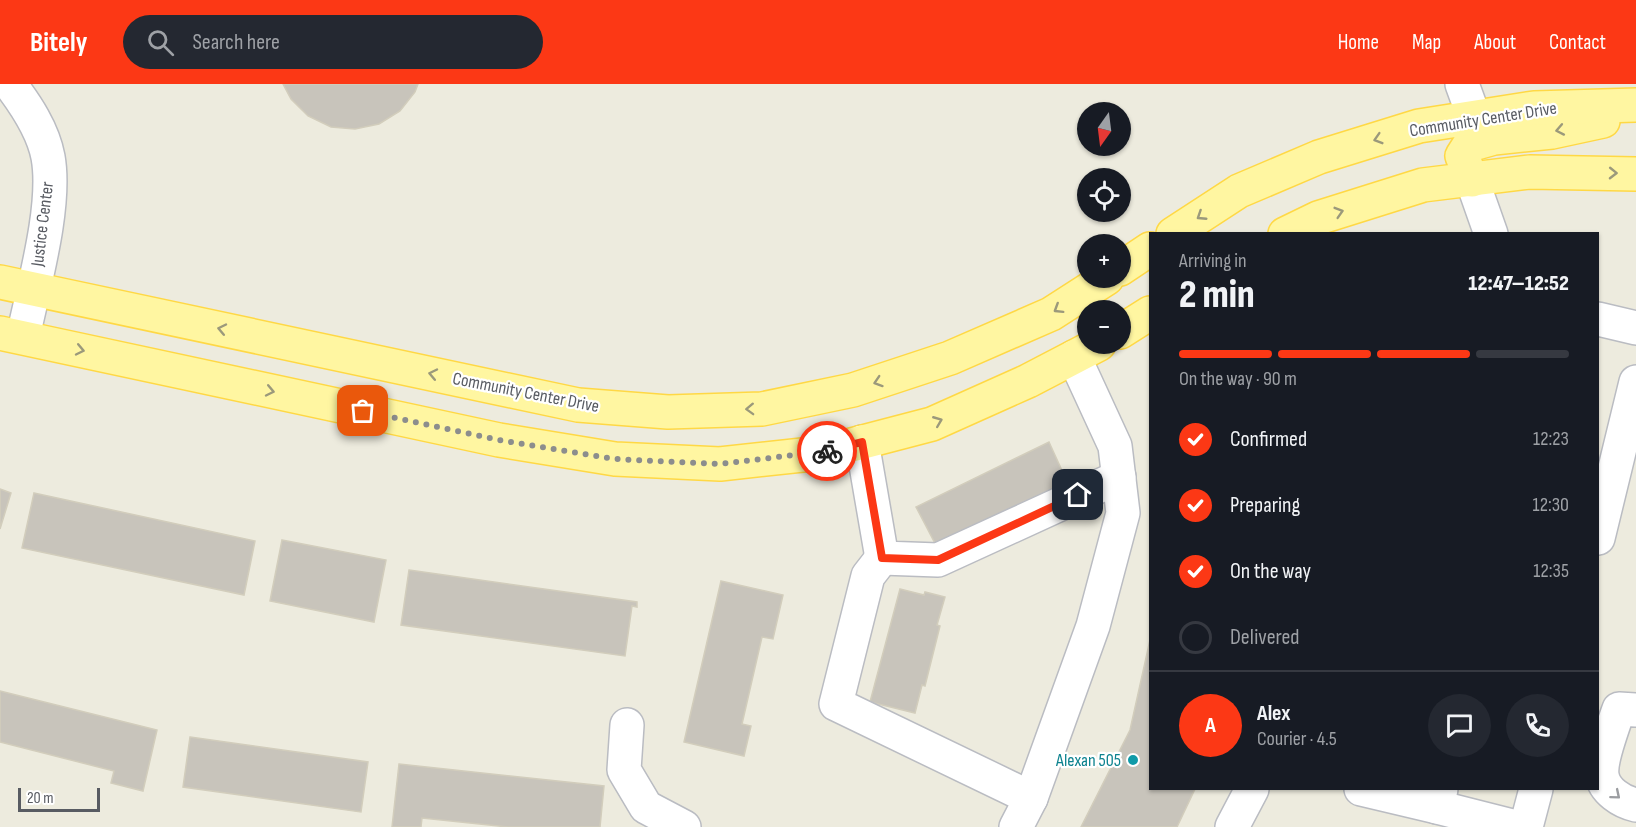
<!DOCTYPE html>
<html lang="en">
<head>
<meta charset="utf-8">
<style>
	body { margin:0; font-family:"Sofia Sans Condensed",sans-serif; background:#242831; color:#f1f3f6; height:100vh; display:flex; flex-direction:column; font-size:22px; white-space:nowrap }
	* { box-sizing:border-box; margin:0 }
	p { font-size:20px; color:#9ea1a6 }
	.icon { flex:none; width:33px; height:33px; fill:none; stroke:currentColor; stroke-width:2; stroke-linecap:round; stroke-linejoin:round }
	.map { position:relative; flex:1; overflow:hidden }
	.sheet { position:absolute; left:1149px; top:148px; width:450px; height:558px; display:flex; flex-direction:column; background:#171b24; border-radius:0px; box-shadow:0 2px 4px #0004 }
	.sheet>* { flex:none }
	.needle { width:39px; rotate:194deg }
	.tools { position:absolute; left:1077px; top:18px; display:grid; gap:12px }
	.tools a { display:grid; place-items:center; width:54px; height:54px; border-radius:50%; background:#171b24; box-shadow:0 2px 4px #0004; font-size:30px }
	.scale { position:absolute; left:18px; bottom:15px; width:82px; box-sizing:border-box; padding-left:6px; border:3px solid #585b62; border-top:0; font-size:16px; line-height:21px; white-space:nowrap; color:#585b62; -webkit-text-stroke:4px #fff; paint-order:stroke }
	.pin { position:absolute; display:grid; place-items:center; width:51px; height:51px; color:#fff; margin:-26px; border-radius:12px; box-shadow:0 3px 9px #0006 }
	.courier { position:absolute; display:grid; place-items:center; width:60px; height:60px; margin:-30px; border:4px solid #fc3815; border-radius:50%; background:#fff; color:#222; box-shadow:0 2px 8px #0007 }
	.summary em { font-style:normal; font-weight:800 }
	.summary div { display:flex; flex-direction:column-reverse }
	.summary { display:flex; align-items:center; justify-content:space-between; height:102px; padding:0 30px }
	h1 { font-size:39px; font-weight:800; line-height:45px }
	.bar { display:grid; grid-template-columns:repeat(4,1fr); gap:9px 6px; align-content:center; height:72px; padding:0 30px }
	.bar i { height:8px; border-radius:4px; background:#363941 }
	.bar .current { background:#fc3815 }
	.bar p { grid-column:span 4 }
	.line { display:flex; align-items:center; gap:15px; padding:0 30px; border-top:2px solid #363941 }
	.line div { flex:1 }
	.round { display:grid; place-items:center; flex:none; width:63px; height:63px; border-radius:32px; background:#242831 }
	ol { padding:0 30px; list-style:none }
	li { display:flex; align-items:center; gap:18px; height:66px }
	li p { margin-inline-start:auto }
	li .icon { padding:6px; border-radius:50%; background:#fc3815; color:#fff; stroke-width:4 }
	li:last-child { color:#9ea1a6 }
	li i { width:33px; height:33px; border:3px solid #363941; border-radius:50% }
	header { display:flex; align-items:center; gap:36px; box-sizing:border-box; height:84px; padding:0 30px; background:#fc3815; color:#fff }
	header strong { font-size:28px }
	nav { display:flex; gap:33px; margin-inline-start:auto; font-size:21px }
	.search { width:420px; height:54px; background:#242831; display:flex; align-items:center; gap:15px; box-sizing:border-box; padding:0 21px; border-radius:33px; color:#9ea1a6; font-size:22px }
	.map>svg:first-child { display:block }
	.building { fill:#c8c4bb; stroke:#d2cdbc; stroke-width:1.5 }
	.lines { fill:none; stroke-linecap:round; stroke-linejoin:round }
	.minor-casing { stroke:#babcc2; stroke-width:36 }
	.major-casing { stroke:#ffd845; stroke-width:36 }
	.minor { stroke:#fff; stroke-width:33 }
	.major { stroke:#fff6a1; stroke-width:33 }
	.oneway { stroke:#9b997b }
	.oneway2 { stroke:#9b9da1 }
	.done { stroke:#8c8d8d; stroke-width:6; stroke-dasharray:0 10.8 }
	.route { stroke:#fc3815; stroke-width:8 }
	.culture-dot { fill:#0f9aa8; stroke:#fff; stroke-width:2 }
	.labels { text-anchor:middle; stroke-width:4.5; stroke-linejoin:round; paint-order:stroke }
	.street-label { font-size:18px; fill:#585b62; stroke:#fff }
	.culture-label { font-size:18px; fill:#0d838f; stroke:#fff; text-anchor:end }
</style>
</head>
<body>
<header>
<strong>Bitely</strong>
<div class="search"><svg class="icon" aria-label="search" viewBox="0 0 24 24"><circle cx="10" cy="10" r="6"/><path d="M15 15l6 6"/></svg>Search here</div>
<nav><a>Home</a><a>Map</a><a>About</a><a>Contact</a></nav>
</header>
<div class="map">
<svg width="1636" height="743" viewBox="0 0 1636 743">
	<rect width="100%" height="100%" fill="#edebde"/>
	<g class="building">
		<path d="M283 0H418L415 8 400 27 379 40 355 45 331 43 308 32 291 15Z"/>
		<path d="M1049 358 1069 402 938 465 916 423Z"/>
		<path d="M0 405 11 409 0 445Z"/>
		<path d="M34 409 255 457 244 511 22 464Z"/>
		<path d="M282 456 386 476 374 538 270 517Z"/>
		<path d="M409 486 637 518V523L632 522 625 572 401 541Z"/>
		<path d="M721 497 783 511 773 555 762 553 742 640 751 642 744 672 684 658Z"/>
		<path d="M900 505 924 511 925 508 945 513 937 541 940 542 925 602 922 601 915 629 870 618Z"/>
		<path d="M1150 556V705H1195L1177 743H1081L1130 646Z"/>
		<path d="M0 607 157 646 143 707 111 699 114 687 0 658Z"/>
		<path d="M190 653 368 678 361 728 183 703Z"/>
		<path d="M399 680 604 702 600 743H508L422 734 421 743H392Z"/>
	</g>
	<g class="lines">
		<defs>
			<g id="minor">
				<path d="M10 0C26 21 43 46 48 73 57 122 33 204 23 253"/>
				<path d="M1462 0 1474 33"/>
				<path d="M1472 96 1491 150"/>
				<path d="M1598 235 1636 244"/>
				<path d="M862 358 882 474 938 476 1119 393"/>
				<path d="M1598 454 1636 298"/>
				<path d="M882 474 868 492 836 620 1031 714"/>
				<path d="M1636 626 1619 625C1614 639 1600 677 1602 691 1604 707 1622 718 1636 721"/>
				<path d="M627 641 624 686 646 723 684 743"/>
				<path d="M1361 705 1437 723 1441 705"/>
				<path d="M1437 723 1516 743"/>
				<path d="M1016 743 1031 714 1093 542 1123 429 1115 362 1074 273"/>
				<path d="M1232 743 1252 705"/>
				<path d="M1526 743 1536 705"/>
			</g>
			<g id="major">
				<path d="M1472 96 1462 72 1469 61 1494 54 1552 48 1603 37"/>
				<path d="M1173 150 1239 107 1319 73 1419 42 1534 24 1636 21"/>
				<path d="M1285 150 1318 134 1423 101 1530 88 1636 90"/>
				<path d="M1120 185 1150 165"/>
				<path d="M0 198 578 321 668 328 762 325 853 306 950 274 1051 230 1107 194"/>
				<path d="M1120 248 1150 229"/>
				<path d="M0 249 499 356 615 375 720 380 821 369 932 340 1028 297 1099 260"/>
			</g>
		</defs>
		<use href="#minor" class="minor-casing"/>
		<use href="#major" class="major-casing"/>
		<use href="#minor" class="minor"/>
		<use href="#major" class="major"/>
	</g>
	<defs><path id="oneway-chevron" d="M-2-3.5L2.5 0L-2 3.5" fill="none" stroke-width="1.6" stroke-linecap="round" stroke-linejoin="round" transform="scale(1.5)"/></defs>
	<g class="oneway">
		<use href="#oneway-chevron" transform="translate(1560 46) rotate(169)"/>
		<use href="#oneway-chevron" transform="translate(1378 55) rotate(163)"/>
		<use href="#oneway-chevron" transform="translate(1613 89) rotate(1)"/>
		<use href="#oneway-chevron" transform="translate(1339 128) rotate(-17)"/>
		<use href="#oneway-chevron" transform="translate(1201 132) rotate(147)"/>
		<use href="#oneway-chevron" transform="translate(1058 225) rotate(148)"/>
		<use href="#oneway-chevron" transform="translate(222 245) rotate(-168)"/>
		<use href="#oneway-chevron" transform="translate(80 266) rotate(12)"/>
		<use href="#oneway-chevron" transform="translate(433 290) rotate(-168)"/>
		<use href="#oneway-chevron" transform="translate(878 298) rotate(162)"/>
		<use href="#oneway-chevron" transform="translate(270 307) rotate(12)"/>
		<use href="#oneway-chevron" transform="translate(750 325) rotate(178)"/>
		<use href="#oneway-chevron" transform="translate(938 337) rotate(-22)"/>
	</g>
	<use class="oneway2" href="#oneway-chevron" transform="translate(1616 711) rotate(40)"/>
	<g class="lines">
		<path class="done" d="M363 327 499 356 615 375 720 380 827 367"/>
		<path class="route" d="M827 367 862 358 882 474 938 476 1078 411"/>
	</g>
	<circle class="culture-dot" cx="1133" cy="676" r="6"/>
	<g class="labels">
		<g class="street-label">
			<text transform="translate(1483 35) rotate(-9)" y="6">Community Center Drive</text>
			<text transform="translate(42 140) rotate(-83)" y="6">Justice Center</text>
			<text transform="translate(526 308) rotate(11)" y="6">Community Center Drive</text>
		</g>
		<g class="culture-label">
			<text x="1121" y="682">Alexan 505</text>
		</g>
	</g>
</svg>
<div class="tools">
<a><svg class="needle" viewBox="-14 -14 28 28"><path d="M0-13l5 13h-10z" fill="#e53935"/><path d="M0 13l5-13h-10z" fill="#9ea1a6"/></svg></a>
<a><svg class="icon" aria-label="locate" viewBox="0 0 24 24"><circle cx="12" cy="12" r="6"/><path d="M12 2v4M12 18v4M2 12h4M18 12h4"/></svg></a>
<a>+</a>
<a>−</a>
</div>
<div class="scale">20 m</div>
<div class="pin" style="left:363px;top:327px;background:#ea580c"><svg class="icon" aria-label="bag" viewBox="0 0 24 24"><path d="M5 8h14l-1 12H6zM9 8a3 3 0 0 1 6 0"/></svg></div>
<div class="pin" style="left:1078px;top:411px;background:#1f2937"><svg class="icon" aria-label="home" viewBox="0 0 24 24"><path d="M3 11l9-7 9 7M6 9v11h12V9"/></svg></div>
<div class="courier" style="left:827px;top:367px"><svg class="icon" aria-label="bike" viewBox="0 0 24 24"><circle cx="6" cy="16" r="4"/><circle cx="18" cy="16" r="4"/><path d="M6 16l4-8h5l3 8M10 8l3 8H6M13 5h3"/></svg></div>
<section class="sheet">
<div class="summary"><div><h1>2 min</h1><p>Arriving in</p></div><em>12:47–12:52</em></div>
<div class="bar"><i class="current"></i><i class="current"></i><i class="current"></i><i></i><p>On the way · 90 m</p></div>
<ol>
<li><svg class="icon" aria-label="check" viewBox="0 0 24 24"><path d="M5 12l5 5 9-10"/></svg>Confirmed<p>12:23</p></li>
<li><svg class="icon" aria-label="check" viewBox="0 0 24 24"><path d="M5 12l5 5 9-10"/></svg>Preparing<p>12:30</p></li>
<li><svg class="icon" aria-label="check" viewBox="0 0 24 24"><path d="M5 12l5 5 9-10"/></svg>On the way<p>12:35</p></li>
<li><i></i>Delivered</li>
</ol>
<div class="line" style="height:108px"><b class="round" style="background:#fc3815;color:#fff">A</b><div><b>Alex</b><p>Courier · 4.5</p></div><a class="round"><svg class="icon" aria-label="chat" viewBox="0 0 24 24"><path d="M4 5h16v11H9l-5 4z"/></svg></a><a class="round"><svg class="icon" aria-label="phone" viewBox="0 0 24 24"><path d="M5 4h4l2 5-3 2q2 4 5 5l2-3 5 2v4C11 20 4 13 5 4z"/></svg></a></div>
</section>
</div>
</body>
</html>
